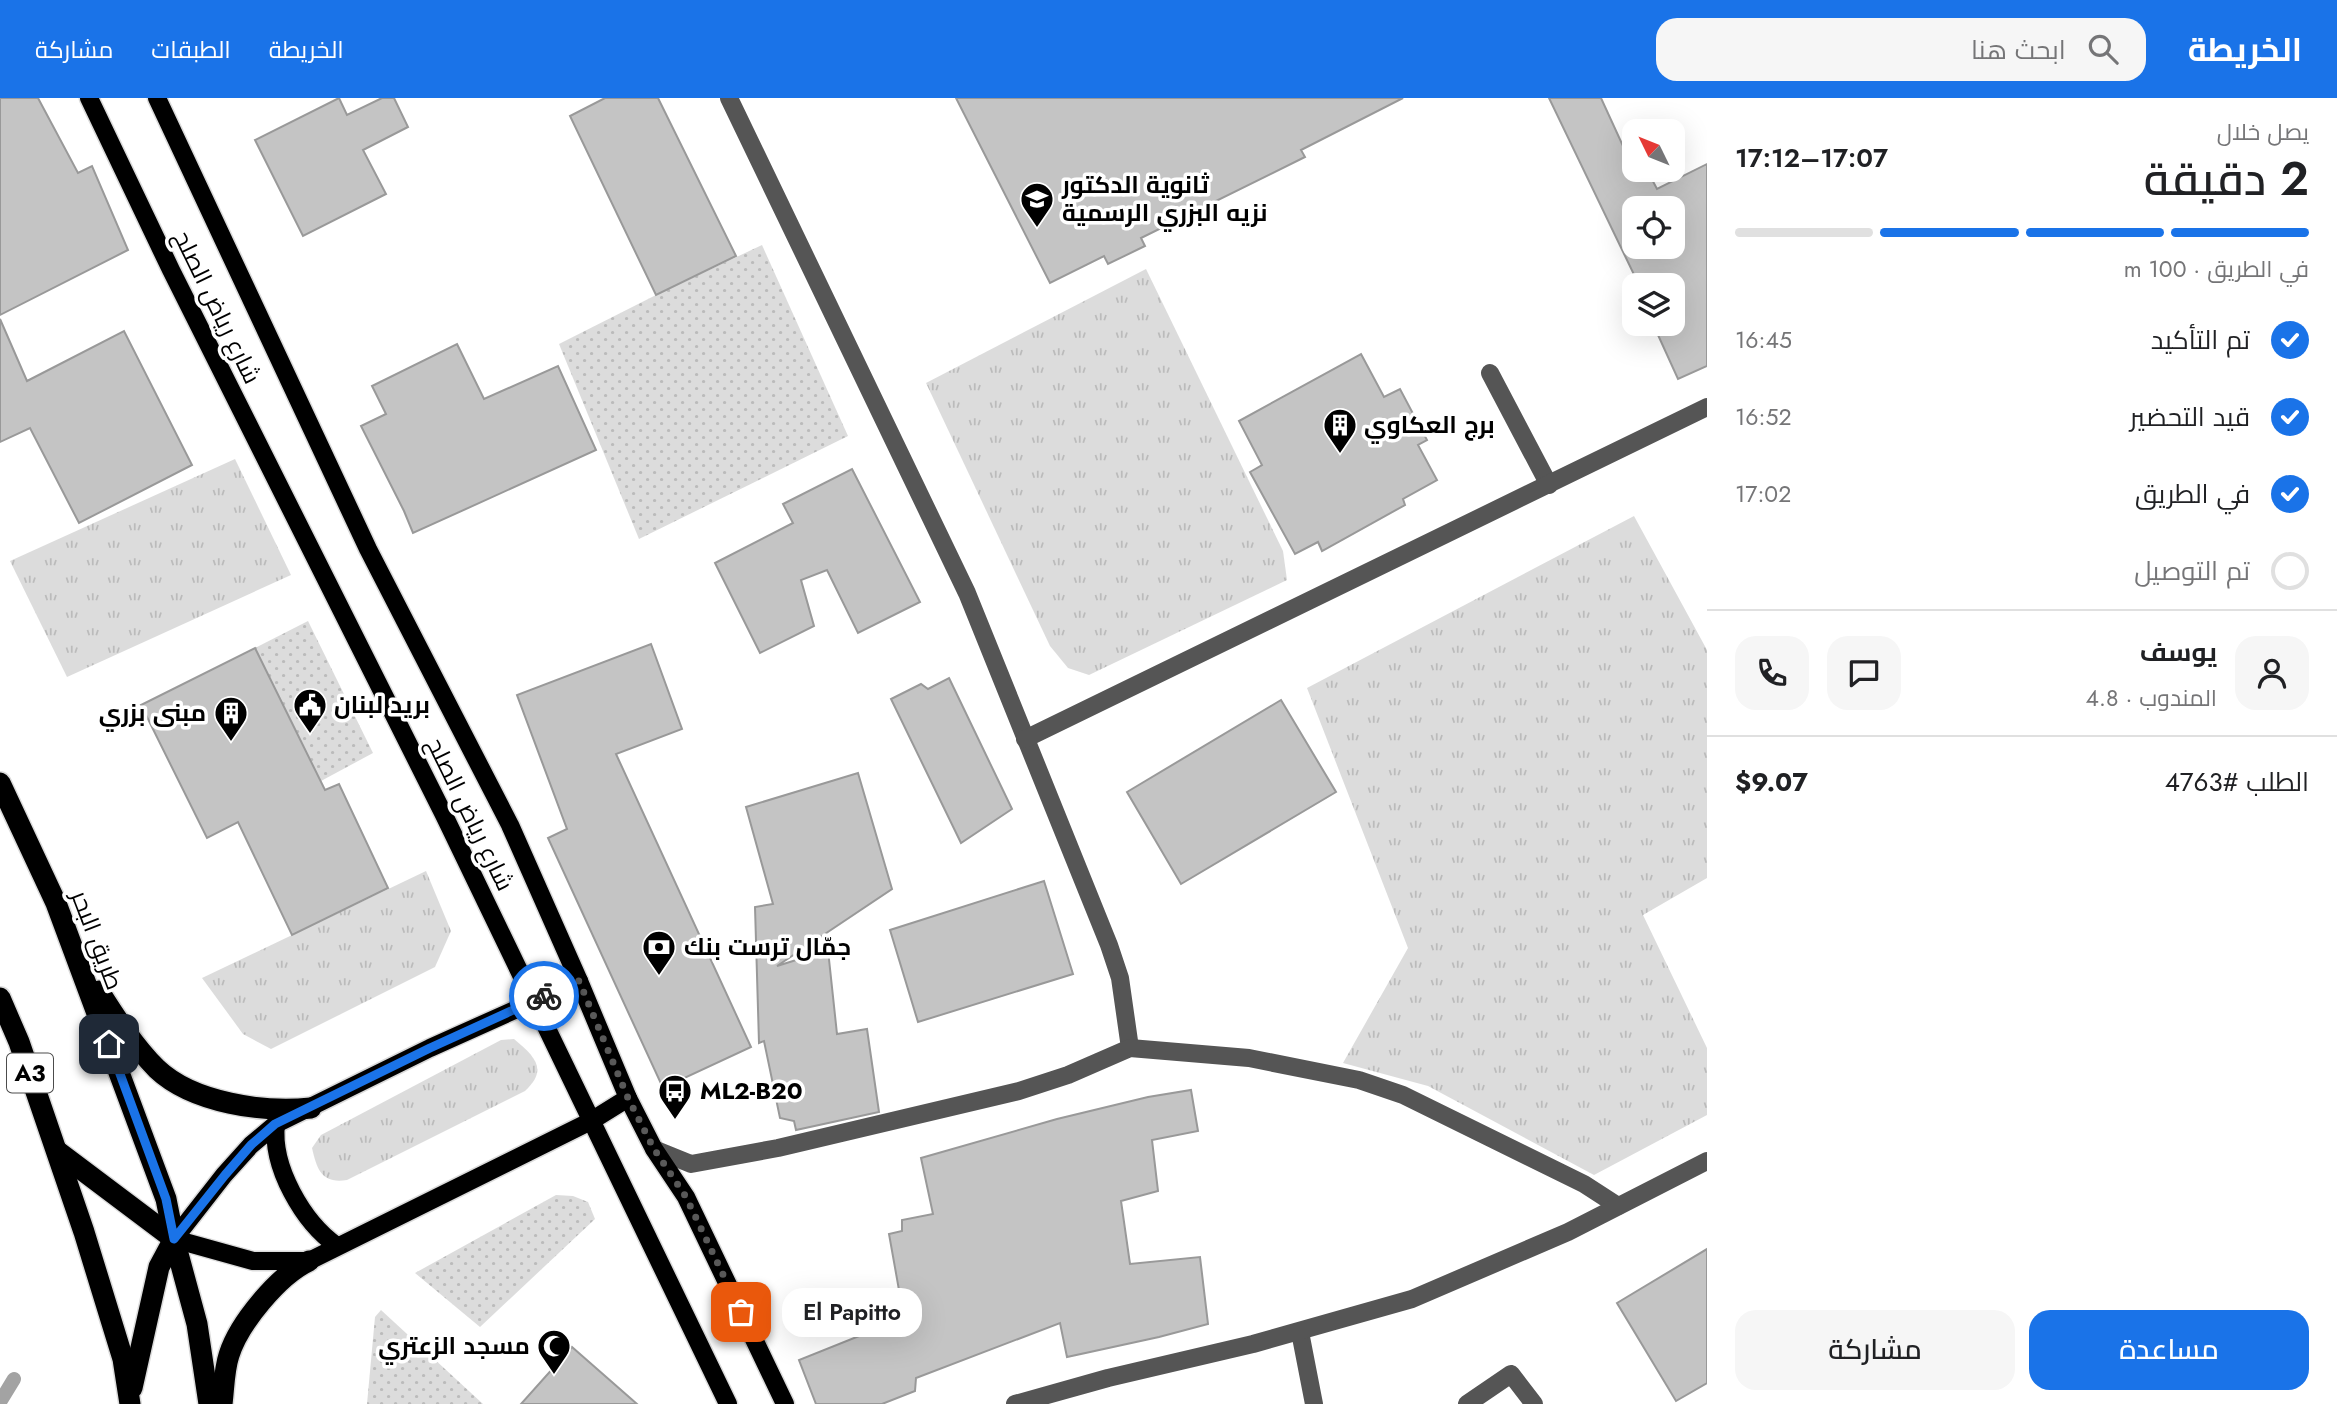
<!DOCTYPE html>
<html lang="ar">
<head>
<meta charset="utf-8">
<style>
	body { margin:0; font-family:Jost,Cairo,sans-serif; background:#f6f6f6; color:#202124; direction:rtl; height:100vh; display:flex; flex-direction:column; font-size:26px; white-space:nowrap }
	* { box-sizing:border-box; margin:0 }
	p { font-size:23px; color:#757577 }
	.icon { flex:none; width:38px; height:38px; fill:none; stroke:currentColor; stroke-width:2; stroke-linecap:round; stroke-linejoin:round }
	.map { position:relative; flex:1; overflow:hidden; direction:ltr }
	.side { display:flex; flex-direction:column; background:#fff; width:630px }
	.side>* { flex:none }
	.needle { width:46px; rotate:313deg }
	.fabs { position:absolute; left:1622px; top:21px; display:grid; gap:14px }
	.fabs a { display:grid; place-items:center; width:63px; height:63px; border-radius:14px; background:#fff; box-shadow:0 7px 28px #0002; font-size:35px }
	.pin { position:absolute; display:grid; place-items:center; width:60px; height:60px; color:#fff; margin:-30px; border-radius:14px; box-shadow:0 4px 10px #0006 }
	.courier { position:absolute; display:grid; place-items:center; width:70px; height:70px; margin:-35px; border:5px solid #1a73e8; border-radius:50%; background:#fff; color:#222; box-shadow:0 2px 9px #0007 }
	.bubble { position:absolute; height:49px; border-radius:21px; background:#fff; box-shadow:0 7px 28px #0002; font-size:23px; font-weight:600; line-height:49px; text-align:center; direction:rtl }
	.head em { font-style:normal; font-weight:600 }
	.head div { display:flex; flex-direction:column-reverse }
	.head { display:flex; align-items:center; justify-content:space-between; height:119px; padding:0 28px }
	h1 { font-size:46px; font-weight:600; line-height:52px }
	.bar { display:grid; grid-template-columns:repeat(4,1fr); gap:10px 7px; align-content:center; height:84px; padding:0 28px }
	.bar i { height:9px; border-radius:5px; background:#e0e0e0 }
	.bar .selected { background:#1a73e8 }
	.bar p { grid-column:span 4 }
	.line { display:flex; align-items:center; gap:18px; padding:0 28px; border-top:2px solid #e0e0e0 }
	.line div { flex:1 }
	.round { display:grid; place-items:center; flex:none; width:74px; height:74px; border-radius:21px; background:#f6f6f6 }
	ol { padding:0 28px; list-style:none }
	li { display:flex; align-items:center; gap:21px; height:77px }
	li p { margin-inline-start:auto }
	li .icon { padding:7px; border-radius:50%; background:#1a73e8; color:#fff; stroke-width:4 }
	li:last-child { color:#757577 }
	li i { width:38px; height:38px; border:4px solid #e0e0e0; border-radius:50% }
	.button { display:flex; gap:14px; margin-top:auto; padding:14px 28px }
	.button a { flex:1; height:80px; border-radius:21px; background:#1a73e8; color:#fff; font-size:28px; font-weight:600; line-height:80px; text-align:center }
	.button a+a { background:#f6f6f6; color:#202124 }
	header { display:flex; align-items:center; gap:42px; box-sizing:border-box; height:98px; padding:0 35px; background:#1a73e8; color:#fff }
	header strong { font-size:33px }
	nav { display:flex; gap:38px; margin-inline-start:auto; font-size:24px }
	.search { width:490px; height:63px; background:#f6f6f6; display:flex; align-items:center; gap:18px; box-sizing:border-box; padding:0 24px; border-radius:21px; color:#757577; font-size:26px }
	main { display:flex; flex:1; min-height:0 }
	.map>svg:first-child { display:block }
	.grass { fill:url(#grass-tufts) }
	.park { fill:url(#park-dots) }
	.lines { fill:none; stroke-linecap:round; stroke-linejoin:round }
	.stream { stroke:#a3a3a3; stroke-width:14 }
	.building { fill:#c4c4c4; stroke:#999; stroke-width:2; fill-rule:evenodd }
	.major-casing { stroke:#dbdbdb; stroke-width:21 }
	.highway-casing { stroke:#dbdbdb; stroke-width:24 }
	.minor { stroke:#555; stroke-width:18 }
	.major { stroke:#000; stroke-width:18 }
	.highway { stroke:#000; stroke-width:21 }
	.done { stroke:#595959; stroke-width:7; stroke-dasharray:0 12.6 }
	.route { stroke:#1a73e8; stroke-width:9 }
	.labels { text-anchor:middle; stroke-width:7; stroke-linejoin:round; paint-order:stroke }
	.shield { fill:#fff; stroke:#4c4c4c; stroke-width:2 }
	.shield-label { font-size:23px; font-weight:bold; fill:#000 }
	.poi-label { font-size:24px; font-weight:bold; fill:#000; stroke:#fff; text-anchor:start }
	.street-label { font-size:24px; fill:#000; stroke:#fff }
</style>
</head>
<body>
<header>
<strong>الخريطة</strong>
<div class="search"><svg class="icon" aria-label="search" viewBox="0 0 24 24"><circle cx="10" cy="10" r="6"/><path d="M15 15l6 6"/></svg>ابحث هنا</div>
<nav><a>الخريطة</a><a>الطبقات</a><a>مشاركة</a></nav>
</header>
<main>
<section class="side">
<div class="head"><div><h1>2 دقيقة</h1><p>يصل خلال</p></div><em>17:07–17:12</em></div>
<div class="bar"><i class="selected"></i><i class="selected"></i><i class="selected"></i><i></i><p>في الطريق · 100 m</p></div>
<ol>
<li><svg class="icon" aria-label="check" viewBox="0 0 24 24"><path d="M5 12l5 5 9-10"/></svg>تم التأكيد<p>16:45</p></li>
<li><svg class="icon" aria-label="check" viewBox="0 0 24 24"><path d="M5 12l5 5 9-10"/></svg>قيد التحضير<p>16:52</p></li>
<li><svg class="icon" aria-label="check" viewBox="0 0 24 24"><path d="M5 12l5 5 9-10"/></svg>في الطريق<p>17:02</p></li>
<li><i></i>تم التوصيل</li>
</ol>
<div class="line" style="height:126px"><a class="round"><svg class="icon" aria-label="person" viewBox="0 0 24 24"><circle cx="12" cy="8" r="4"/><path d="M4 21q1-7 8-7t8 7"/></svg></a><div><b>يوسف</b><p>المندوب · 4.8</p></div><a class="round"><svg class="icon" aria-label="chat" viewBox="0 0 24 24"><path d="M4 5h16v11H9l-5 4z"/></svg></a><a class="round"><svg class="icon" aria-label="phone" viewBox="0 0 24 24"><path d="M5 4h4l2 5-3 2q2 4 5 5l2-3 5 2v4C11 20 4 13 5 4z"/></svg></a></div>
<div class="line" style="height:91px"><div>الطلب #4763</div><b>$9.07</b></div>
<div class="button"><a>مساعدة</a><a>مشاركة</a></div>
</section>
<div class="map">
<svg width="1707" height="1306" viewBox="0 0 1707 1306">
	<defs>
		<pattern id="grass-tufts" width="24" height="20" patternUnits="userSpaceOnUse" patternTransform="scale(1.75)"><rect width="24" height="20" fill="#dcdcdc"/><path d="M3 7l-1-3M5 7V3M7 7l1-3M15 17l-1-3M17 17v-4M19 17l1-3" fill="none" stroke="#bbb"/></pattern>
		<pattern id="park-dots" width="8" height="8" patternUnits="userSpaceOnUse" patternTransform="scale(1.75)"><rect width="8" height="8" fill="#dcdcdc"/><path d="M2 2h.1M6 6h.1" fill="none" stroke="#bbb" stroke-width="1.8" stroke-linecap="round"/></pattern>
	</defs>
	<rect width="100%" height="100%" fill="#fff"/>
	<g class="grass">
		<path d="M1146 171 1283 453 1287 482 1089 577 1068 570 1050 548 926 285Z"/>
		<path d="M235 361 291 477 67 579 10 463Z"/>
		<path d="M1634 418 1707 552V780L1643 817 1707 950V1017L1594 1077 1428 988 1343 965 1408 850 1307 590Z"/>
		<path d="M426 773 451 833 435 869 271 951 243 936 202 880Z"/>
		<path d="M514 941C534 958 549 971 525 993L347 1082C322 1086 317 1072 312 1050L321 1037 501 942Z"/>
	</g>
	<g class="park">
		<path d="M762 147 848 338 639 441 559 246 656 197Z"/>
		<path d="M308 523 373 655 321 683 255 550Z"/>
		<path d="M556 1097 573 1098 588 1104 595 1121 480 1229 415 1175Z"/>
		<path d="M381 1212 483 1306H367L375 1219Z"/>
	</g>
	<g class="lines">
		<path class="stream" d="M0 1304 14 1281"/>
	</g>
	<g class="building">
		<path d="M0 0H38L78 75 92 68 128 152 0 217Z"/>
		<path d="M339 0 347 17 382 0H394L408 29 363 52 386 96 303 138 255 42Z"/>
		<path d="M605 0H658L736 158 656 197 570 18Z"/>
		<path d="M956 0H1403L1301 52 1305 59 1141 140 1145 148 1108 166 1104 158 1050 185Z"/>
		<path d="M1549 0H1601L1634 72H1647L1657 91 1707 66V268L1678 281 1653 226H1673V187H1639ZM1634 110H1673V149H1634Z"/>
		<path d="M0 221 27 283 124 233 192 367 79 425 30 330 0 344Z"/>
		<path d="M457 246 484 301 558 268 596 352 413 435 404 413 361 328 386 316 372 288Z"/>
		<path d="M1361 256 1384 299 1400 291 1427 342 1418 347 1437 382 1403 401 1405 407 1322 453 1318 444 1295 456 1250 374 1262 367 1239 323Z"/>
		<path d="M852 371 920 504 858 535 827 472 801 482 814 528 760 555 715 465 793 425 783 406Z"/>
		<path d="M651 546 682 631 616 656 751 949 663 990 548 740 567 731 517 597Z"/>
		<path d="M255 550 325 692 339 686 388 790 292 837 238 724 207 740 141 607Z"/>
		<path d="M949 580 1012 711 961 745 891 601 921 586 928 591Z"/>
		<path d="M1281 602 1336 694 1181 786 1127 694Z"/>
		<path d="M858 675 892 791 777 868 828 852 837 936 867 931 879 1014 796 1032 794 1023 780 1020 764 943 759 945 755 809 773 806 746 709Z"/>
		<path d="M1044 783 1073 876 918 924 890 832Z"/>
		<path d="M1191 992 1198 1033 1152 1042 1158 1093 1121 1103 1130 1166 1200 1159 1208 1226 1159 1239 1067 1259 1060 1225 916 1280 915 1293 882 1306H816L799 1262 904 1220 889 1136 902 1133V1122L933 1116 921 1060 1057 1021 1148 999Z"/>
		<path d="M1707 1151V1285L1676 1303 1617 1205Z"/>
		<path d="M572 1249 637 1306H521Z"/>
	</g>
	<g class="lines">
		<defs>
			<g id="major">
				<path d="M89 0 171 172 444 717 728 1306"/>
				<path d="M157 0 368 451 510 727 579 883 628 1000 654 1051 686 1099 785 1306"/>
				<path d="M579 883 430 950 276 1026 251 1047 224 1077 174 1141 253 1163H309L591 1023 628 1000"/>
				<path d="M276 1026C271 1069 303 1124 337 1148"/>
			</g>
			<g id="highway">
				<path d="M0 685 56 805 166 1101 174 1141 197 1226 209 1306"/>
				<path d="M99 893C116 920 134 948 157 971 193 1005 264 1015 311 1010"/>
				<path d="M0 900 19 944 84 1134 123 1261 130 1306"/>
				<path d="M57 1053 174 1141"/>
				<path d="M132 1290 159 1169 174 1141"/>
				<path d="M222 1306C224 1290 224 1272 229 1257 239 1225 279 1177 309 1163"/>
			</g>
		</defs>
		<use href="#major" class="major-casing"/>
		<use href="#highway" class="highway-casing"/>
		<g class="minor">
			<path d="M729 0 967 495 1109 847 1120 880 1130 950"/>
			<path d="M1490 275 1549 387"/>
			<path d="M1025 641 1707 309"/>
			<path d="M654 1051 691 1066 778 1050 1019 993 1068 977 1130 950 1249 960 1359 982 1403 997 1584 1086 1618 1108"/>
			<path d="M1300 1234 1314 1306"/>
			<path d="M1015 1306 1108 1280 1253 1246 1412 1201 1568 1134 1707 1063"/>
			<path d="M1467 1306 1511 1276 1534 1306"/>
		</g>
		<use href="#major" class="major"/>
		<use href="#highway" class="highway"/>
	</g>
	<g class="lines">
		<path class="done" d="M544 898 579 883 628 1000 654 1051 686 1099 741 1214"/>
		<path class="route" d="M109 946 166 1101 174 1141 225 1077 251 1047 275 1026 430 950 544 898"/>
	</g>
	<defs>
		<symbol id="school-pin" viewBox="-11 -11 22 30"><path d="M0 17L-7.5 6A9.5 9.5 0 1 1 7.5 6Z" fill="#000" stroke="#fff"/><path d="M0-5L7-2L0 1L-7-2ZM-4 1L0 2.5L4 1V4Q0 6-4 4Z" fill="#fff"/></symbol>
		<symbol id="building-pin" viewBox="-11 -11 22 30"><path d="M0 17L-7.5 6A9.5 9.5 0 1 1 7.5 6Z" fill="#000" stroke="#fff"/><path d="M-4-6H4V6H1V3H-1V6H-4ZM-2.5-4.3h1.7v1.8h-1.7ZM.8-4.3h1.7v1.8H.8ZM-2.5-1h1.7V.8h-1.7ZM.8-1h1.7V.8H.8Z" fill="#fff"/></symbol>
		<symbol id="civic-pin" viewBox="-11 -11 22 30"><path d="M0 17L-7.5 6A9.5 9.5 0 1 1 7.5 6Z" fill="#000" stroke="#fff"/><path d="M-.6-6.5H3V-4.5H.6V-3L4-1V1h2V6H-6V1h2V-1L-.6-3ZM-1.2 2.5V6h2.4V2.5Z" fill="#fff"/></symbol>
		<symbol id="bank-pin" viewBox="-11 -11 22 30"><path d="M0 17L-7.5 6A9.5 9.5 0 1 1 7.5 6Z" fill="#000" stroke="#fff"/><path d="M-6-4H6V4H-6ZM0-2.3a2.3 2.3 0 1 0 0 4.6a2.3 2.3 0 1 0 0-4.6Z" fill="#fff"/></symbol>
		<symbol id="bus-pin" viewBox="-11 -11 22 30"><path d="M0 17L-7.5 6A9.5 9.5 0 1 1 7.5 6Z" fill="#000" stroke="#fff"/><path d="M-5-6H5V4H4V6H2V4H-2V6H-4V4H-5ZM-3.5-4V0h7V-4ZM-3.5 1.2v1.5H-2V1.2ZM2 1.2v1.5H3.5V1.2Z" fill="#fff"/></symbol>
		<symbol id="mosque-pin" viewBox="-11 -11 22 30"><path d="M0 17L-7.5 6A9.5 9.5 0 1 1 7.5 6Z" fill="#000" stroke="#fff"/><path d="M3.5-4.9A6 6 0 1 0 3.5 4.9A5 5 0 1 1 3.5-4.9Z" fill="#fff"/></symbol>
	</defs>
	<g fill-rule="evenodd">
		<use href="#school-pin" x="1018" y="82" width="38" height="52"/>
		<use href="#building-pin" x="1321" y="308" width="38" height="52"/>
		<use href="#civic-pin" x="291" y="588" width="38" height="52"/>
		<use href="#building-pin" x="212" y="596" width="38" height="52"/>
		<use href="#bank-pin" x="640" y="830" width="38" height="52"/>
		<use href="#bus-pin" x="656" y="974" width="38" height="52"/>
		<use href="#mosque-pin" x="535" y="1229" width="38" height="52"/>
	</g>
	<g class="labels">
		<rect class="shield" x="7" y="955.5" width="46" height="39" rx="5"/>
		<g class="shield-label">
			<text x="30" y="983">A3</text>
		</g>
		<g class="poi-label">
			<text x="1062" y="95">ثانوية الدكتور<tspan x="1062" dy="28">نزيه البزري الرسمية</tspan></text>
			<text x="1364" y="335">برج العكاوي</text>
			<text x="334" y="615">بريد لبنان</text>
			<text x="206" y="623" text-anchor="end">مبنى بزري</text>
			<text x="684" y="857">جمّال ترست بنك</text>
			<text x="700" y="1001">ML2-B20</text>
			<text x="530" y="1256" text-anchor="end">مسجد الزعتري</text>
		</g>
		<g class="street-label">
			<text transform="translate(217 209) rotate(64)" y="8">شارع رياض الصلح</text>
			<text transform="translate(470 716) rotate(64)" y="8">شارع رياض الصلح</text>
			<text transform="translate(97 842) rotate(69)" y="8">طريق البحر</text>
		</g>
	</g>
</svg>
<div class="fabs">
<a><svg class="needle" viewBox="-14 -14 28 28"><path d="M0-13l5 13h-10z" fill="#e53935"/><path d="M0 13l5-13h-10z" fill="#757577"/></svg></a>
<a><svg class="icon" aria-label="locate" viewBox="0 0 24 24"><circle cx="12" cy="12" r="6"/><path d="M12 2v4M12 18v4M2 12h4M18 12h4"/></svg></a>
<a><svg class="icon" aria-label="layers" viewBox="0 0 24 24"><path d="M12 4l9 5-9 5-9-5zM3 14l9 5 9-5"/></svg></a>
</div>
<div class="pin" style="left:741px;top:1214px;background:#ea580c"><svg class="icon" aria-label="bag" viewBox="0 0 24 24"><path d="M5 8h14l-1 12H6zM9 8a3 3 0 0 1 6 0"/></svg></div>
<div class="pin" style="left:109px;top:946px;background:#1f2937"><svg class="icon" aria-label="home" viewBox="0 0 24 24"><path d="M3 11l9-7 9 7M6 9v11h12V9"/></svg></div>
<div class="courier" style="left:544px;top:898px"><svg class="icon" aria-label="bike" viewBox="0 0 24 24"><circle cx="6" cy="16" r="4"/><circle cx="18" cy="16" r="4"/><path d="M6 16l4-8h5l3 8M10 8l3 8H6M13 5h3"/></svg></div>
<div class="bubble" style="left:782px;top:1190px;width:140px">El Papitto</div>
</div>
</main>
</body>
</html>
